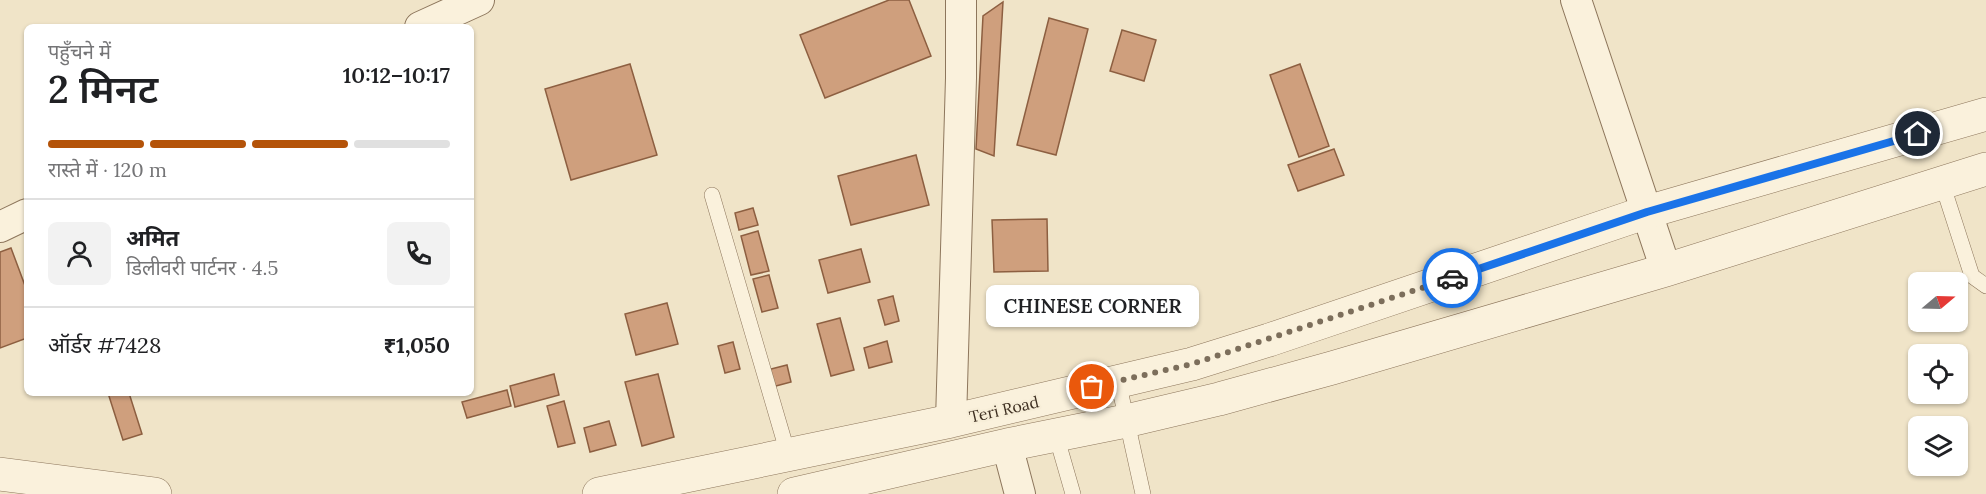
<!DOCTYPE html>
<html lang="hi">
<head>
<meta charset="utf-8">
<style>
	body { margin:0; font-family:Lora,"Noto Sans Devanagari",serif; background:#f2f2f2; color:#202124; height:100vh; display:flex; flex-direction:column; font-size:22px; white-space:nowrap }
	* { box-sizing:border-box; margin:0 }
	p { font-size:20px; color:#757577 }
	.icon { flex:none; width:33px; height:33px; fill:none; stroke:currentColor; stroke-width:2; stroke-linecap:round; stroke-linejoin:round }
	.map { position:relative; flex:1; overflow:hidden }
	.side { position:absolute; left:24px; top:24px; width:450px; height:372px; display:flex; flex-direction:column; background:#fff; border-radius:9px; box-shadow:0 2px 4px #0004 }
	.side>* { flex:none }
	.needle { width:39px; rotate:71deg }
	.fabs { position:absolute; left:1908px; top:272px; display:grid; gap:12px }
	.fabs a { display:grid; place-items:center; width:60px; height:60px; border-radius:9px; background:#fff; box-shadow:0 2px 4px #0004; font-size:30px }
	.pin { position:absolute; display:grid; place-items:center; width:51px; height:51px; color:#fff; margin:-26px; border:3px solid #fff; border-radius:50%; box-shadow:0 2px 6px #0007 }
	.courier { position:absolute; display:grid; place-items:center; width:60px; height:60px; margin:-30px; border:4px solid #1a73e8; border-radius:50%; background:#fff; color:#222; box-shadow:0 2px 8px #0007 }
	.bubble { position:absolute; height:42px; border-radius:9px; background:#fff; box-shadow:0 2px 4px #0004; font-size:20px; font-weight:600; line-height:42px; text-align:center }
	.headline em { font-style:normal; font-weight:600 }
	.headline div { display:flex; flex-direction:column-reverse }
	.headline { display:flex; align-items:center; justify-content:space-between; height:102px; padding:0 24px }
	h1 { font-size:39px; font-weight:600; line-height:45px }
	.bar { display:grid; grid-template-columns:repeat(4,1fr); gap:9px 6px; align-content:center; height:72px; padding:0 24px }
	.bar i { height:8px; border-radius:4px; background:#e0e0e0 }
	.bar .selected { background:#b45309 }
	.bar p { grid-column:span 4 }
	.line { display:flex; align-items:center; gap:15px; padding:0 24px; border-top:2px solid #e0e0e0 }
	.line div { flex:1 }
	.round { display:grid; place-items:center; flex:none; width:63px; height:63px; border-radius:9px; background:#f2f2f2 }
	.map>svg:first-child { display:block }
	.building { fill:#cf9f7d; stroke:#8d5f41; stroke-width:1.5 }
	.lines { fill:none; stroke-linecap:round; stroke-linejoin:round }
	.service-casing { stroke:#8d765c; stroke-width:16 }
	.minor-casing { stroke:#8d765c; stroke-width:32 }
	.tertiary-casing { stroke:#8d765c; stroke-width:34 }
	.service { stroke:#faf1dc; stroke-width:15 }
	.minor { stroke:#faf1dc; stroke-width:30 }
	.tertiary { stroke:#faf1dc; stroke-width:33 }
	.done { stroke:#7c6e5b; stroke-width:6; stroke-dasharray:0 10.8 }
	.route { stroke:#1a73e8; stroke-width:8 }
	.labels { text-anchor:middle; stroke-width:4.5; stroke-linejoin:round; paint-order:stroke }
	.street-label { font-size:16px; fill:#3d2e20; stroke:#f7eed8 }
</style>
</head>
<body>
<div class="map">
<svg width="1986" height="494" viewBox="0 0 1986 494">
	<rect width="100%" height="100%" fill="#f0e4c8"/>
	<g class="building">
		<path d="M889 0H909L931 56 825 98 800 35Z"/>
		<path d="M1003 2 994 156 976 149 983 16Z"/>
		<path d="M1049 18 1088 29 1056 155 1017 145Z"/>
		<path d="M1122 30 1156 40 1144 81 1110 71Z"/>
		<path d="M630 64 657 155 571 180 545 89Z"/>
		<path d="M1300 64 1329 146 1299 157 1270 75Z"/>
		<path d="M1334 149 1344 175 1298 191 1288 165Z"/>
		<path d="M916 155 929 205 851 225 838 176Z"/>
		<path d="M753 208 758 225 739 230 735 213Z"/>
		<path d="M1047 219 1048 271 994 272 992 220Z"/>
		<path d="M758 231 769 271 751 275 741 236Z"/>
		<path d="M11 248 27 291V338L0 348V252Z"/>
		<path d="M861 249 870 282 828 293 819 260Z"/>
		<path d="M769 275 778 308 762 312 753 279Z"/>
		<path d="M893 296 899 321 885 325 878 300Z"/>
		<path d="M667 303 678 344 636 355 625 314Z"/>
		<path d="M840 318 854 370 831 376 817 324Z"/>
		<path d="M887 341 892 362 869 368 864 348Z"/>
		<path d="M733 342 740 369 725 373 718 346Z"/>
		<path d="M787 365 791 382 772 387 767 370Z"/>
		<path d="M554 374 559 395 515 407 510 386Z"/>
		<path d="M658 374 674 437 642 446 625 382Z"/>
		<path d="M507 390 511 406 467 418 462 402Z"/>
		<path d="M108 393H129L142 434 123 440Z"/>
		<path d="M564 401 575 443 558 447 547 406Z"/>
		<path d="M609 421 616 445 590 452 584 428Z"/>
	</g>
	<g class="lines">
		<defs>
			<g id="service">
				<path d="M1942 183 1972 276 1986 286"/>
				<path d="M712 195 788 454"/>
				<path d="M1118 381 1143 494"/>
				<path d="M1056 435 1073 494"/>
			</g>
			<g id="minor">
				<path d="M1576 0 1666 270"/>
				<path d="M420 27 479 0"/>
				<path d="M0 227 27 214"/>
				<path d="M951 421 961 78V0"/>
				<path d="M1007 445 1020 494"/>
			</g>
			<g id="tertiary">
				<path d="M0 474 155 494"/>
				<path d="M599 494 951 421 1192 364 1269 340 1647 212 1986 114"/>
				<path d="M794 494 1007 445 1126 421 1219 399 1332 368 1666 270 1986 169"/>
			</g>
		</defs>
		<use href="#service" class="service-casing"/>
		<use href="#minor" class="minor-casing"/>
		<use href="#tertiary" class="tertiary-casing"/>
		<use href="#service" class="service"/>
		<use href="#minor" class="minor"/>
		<use href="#tertiary" class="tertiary"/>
	</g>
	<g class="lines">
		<path class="done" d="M1092 387 1192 364 1452 278"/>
		<path class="route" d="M1452 278 1647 212 1918 134"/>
	</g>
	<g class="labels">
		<g class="street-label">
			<text transform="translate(1004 409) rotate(-13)" y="6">Teri Road</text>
		</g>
	</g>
</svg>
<div class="fabs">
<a><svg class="needle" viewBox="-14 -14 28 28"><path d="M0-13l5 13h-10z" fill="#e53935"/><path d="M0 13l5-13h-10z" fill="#757577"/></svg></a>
<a><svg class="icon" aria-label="locate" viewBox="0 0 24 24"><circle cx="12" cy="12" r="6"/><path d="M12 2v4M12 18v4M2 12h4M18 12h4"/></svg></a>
<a><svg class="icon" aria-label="layers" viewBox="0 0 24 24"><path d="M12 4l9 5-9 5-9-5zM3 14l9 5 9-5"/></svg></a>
</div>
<div class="pin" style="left:1092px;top:387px;background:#ea580c"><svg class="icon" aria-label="bag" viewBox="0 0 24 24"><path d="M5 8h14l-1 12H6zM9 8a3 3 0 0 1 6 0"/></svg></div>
<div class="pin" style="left:1918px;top:134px;background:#1f2937"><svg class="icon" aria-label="home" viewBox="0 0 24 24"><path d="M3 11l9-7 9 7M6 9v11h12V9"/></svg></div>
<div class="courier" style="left:1452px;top:278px"><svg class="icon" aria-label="car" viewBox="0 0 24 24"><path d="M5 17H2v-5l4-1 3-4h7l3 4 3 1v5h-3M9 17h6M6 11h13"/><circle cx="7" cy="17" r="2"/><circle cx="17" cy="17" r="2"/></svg></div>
<div class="bubble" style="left:986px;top:285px;width:213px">CHINESE CORNER</div>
<section class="side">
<div class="headline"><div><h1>2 मिनट</h1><p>पहुँचने में</p></div><em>10:12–10:17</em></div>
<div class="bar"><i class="selected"></i><i class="selected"></i><i class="selected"></i><i></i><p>रास्ते में · 120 m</p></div>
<div class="line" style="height:108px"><a class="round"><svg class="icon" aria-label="person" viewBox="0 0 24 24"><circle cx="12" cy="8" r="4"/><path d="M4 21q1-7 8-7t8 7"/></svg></a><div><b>अमित</b><p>डिलीवरी पार्टनर · 4.5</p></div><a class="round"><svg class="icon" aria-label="phone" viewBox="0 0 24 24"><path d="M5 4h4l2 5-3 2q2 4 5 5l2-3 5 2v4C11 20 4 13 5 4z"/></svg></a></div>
<div class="line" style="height:78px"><div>ऑर्डर #7428</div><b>₹1,050</b></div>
</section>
</div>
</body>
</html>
